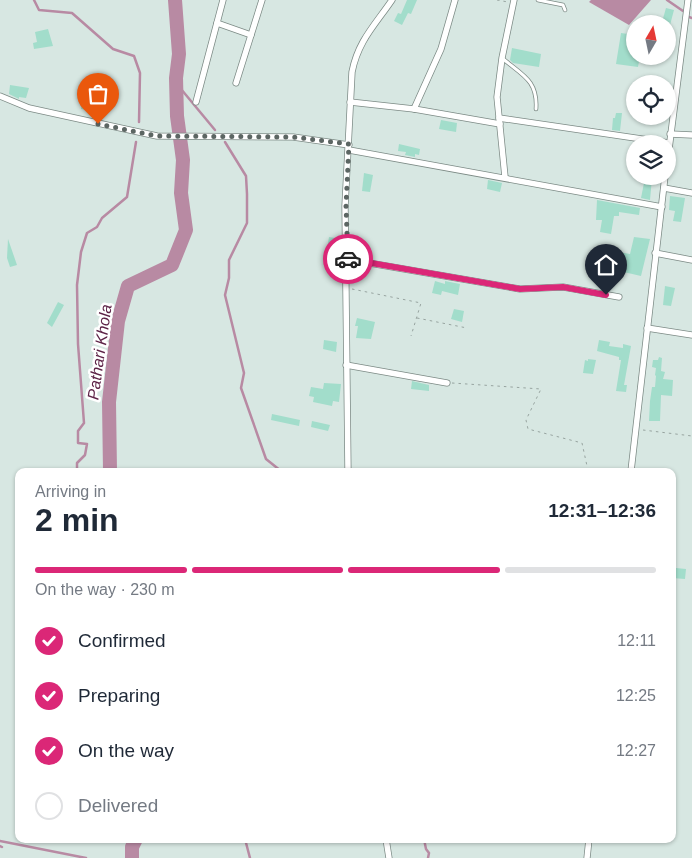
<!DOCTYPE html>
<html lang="en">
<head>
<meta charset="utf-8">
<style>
	body { margin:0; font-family:Helvetica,sans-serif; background:#f2f2f3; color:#1f2937; height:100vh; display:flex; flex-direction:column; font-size:19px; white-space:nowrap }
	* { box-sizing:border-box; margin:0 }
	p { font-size:16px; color:#747a83 }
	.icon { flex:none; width:28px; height:28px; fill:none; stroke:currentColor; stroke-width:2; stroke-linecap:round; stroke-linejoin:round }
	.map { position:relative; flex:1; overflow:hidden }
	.drawer { position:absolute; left:15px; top:468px; width:661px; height:375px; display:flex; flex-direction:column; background:#fff; border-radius:10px; box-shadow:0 1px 4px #0004 }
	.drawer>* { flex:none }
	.needle { width:32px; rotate:9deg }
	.controls { position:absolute; left:626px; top:15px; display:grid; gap:10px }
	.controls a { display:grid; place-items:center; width:50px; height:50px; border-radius:50%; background:#fff; box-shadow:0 1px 4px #0004; font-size:25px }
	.pin { position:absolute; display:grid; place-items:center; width:42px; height:42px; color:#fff; margin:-51px -21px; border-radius:50% 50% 50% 0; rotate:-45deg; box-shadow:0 0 5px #0007 }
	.pin .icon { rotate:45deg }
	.courier { position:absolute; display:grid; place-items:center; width:50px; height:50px; margin:-25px; border:4px solid #db2777; border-radius:50%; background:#fff; color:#222; box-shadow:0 1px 6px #0007 }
	.summary em { font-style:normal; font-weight:700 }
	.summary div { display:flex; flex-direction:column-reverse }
	.summary { display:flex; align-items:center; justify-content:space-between; height:85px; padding:0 20px }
	h1 { font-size:32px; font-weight:700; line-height:38px }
	.bar { display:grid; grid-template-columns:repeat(4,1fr); gap:8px 5px; align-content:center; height:60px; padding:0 20px }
	.bar i { height:6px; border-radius:4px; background:#e0e1e3 }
	.bar .on { background:#db2777 }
	.bar p { grid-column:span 4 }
	ol { padding:0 20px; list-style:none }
	li { display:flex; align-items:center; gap:15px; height:55px }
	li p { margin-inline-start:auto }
	li .icon { padding:5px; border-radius:50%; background:#db2777; color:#fff; stroke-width:4 }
	li:last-child { color:#747a83 }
	li i { width:28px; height:28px; border:2px solid #e0e1e3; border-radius:50% }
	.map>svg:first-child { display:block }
	.water { fill:#b88aa3 }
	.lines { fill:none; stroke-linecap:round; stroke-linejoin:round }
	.stream { stroke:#b88aa3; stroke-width:2.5 }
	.river { stroke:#b88aa3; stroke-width:14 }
	.building { fill:#a2ddcb }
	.lane-casing { stroke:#7c8a85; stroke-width:4.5 }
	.street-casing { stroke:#7c8a85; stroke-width:7 }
	.path { stroke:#97a4a0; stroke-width:1; stroke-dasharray:2.5 4; stroke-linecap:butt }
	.lane { stroke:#fff; stroke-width:3 }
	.street { stroke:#fff; stroke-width:5.5 }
	.done { stroke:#5c6663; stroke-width:5; stroke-dasharray:0 9 }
	.route { stroke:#db2777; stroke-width:6 }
	.labels { text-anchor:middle; stroke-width:5; stroke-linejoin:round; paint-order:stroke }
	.water-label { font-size:16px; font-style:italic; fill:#5d2347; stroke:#fff }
</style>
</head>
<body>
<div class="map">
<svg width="692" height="858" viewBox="0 0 692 858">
	<rect width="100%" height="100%" fill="#d7e7e2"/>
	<path class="water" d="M591 0H651L629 25 589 2Z"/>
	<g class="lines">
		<g class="stream">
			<path d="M34 0 39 10 72 13 113 49 134 56 140 73 139 122"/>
			<path d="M667 0 683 11"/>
			<path d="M689 17 692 18"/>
			<path d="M176 83 215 130"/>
			<path d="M225 142 246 176 247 194V223L229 260V278L225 295 244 373 241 388 266 459 281 471"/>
			<path d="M77 471V463L85 455 87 444 78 443V431L84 423 78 344 77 285 81 252 87 233 97 227 102 218 127 197 136 142"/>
			<path d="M245 839 250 858"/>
			<path d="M424 839 426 849 429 853 428 858"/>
			<path d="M0 841 86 858"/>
			<path d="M0 846 2 847"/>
		</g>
		<g class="river">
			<path d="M110 471 109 402 118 321 128 286 172 265 186 230 181 193 183 160 177 116 176 78 179 54 175 0"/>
			<path d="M132 858V847L136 839"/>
		</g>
	</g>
	<g class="building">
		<path d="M407 0H417L411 14 408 13 402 25 394 21 398 13 401 14Z"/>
		<path d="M666 8 674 10 670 25 662 22Z"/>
		<path d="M48 29 53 46 34 49 33 43 37 42 35 32Z"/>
		<path d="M621 33 635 35V56H640L638 67 616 64Z"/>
		<path d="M512 48 541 54 539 67 513 63 510 60Z"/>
		<path d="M10 85 29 88 26 98 19 97V99L9 94Z"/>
		<path d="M82 91H90L88 110 81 109Z"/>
		<path d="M616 113H622L620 131 612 130 613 118H615Z"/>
		<path d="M636 116H659L658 123 636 119Z"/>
		<path d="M441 120 457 123 456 132 439 129Z"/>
		<path d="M399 144 420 149 419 155 415 154V157L405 155 406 152 398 151Z"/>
		<path d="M364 173 373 175 370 192 362 191Z"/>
		<path d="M645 178H652L650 200 641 198Z"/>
		<path d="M488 180 502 183 500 192 487 189Z"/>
		<path d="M670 196 685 198 681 222 673 221 675 211 669 210Z"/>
		<path d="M597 200 640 208 639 215 619 212V216H614L611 234 600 232 602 220H596Z"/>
		<path d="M329 237 341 239 338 262 331 261V256L326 255Z"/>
		<path d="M634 237 650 239 641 276 615 270 619 252 630 254Z"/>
		<path d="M8 239 17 265 10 267 7 258Z"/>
		<path d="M435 281 445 284V281L460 284 458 295 442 291 441 295 432 293Z"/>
		<path d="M665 286 675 288 671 306 663 305Z"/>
		<path d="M58 302 64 305 52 327 47 323Z"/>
		<path d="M454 309 464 311 462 322 451 319Z"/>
		<path d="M357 318 375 322 371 339 356 338 358 326H355Z"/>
		<path d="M324 340 337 342 336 352 323 349Z"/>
		<path d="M599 340 610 342 609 346 623 348V344L631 346 624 385H627L626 392 616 391 621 360H619V357L597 351Z"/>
		<path d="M659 357 662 358 661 371 665 372 663 379 673 380 672 396 661 395 660 421H649L650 401 652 387H655L656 376 655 375 656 368 652 367 653 360H658Z"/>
		<path d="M588 359 596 360 593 374 583 373 585 360 588 361Z"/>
		<path d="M412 381 429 385V391L411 389Z"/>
		<path d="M324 383 341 384 339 402 333 401 332 406 313 402 314 397 309 396 311 387 323 389Z"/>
		<path d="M272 414 300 420 299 426 271 420Z"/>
		<path d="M312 421 330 425 328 431 311 427Z"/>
		<path d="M676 568 686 569 685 579 672 578V571L676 572Z"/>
	</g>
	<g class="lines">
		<defs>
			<g id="lane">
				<path d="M538 0 563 5 565 10"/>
				<path d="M502 58C522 75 538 80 536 109"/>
			</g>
			<g id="street">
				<path d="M217 23 251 35"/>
				<path d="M236 83 262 0"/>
				<path d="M0 96 29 108 157 136 293 137 349 145"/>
				<path d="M196 102 223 0"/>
				<path d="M350 102 414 109 500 124"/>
				<path d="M414 109 441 49 455 0"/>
				<path d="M499 118 669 143"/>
				<path d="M670 134 692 135"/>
				<path d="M349 150 662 207"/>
				<path d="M668 157 688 0"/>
				<path d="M505 177 497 97 502 58 514 0"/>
				<path d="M664 188 692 193"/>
				<path d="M655 253 692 260"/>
				<path d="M346 259 520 289 563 287 619 297"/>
				<path d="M647 328 692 335"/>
				<path d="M346 365 447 383"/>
				<path d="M348 471 345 206 352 72C358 41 375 25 392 0"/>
				<path d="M631 471 665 176"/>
				<path d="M386 839 389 858"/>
				<path d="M587 858 589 839"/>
			</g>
		</defs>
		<use href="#lane" class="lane-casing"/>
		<use href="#street" class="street-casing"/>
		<g class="path">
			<path d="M497 0 508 2"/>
			<path d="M352 289 421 303 411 336"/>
			<path d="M417 318 467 328"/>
			<path d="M452 383 541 389 526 420 528 429 582 443 587 466"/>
			<path d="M643 430 692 436"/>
		</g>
		<use href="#lane" class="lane"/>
		<use href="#street" class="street"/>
	</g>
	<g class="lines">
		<path class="done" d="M98 124 157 136 293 137 349 144 346 206 348 259"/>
		<path class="route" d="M348 259 520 289 563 287 606 295"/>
	</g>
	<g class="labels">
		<g class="water-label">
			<text transform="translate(99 352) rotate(-82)" y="6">Pathari Khola</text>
		</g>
	</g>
</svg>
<div class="controls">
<a><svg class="needle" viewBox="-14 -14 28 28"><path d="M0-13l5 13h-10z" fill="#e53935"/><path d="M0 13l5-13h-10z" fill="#747a83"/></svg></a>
<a><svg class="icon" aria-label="locate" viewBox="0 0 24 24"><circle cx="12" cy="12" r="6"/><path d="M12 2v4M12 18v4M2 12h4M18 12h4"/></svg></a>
<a><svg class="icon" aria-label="layers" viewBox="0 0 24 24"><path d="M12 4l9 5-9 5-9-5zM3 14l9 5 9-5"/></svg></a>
</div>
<div class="pin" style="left:98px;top:124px;background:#ea580c"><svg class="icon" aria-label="bag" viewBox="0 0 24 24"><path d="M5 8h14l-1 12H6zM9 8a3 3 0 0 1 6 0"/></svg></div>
<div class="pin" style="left:606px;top:295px;background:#1f2937"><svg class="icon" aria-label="home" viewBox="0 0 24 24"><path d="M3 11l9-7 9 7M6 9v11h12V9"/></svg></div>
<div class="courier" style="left:348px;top:259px"><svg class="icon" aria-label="car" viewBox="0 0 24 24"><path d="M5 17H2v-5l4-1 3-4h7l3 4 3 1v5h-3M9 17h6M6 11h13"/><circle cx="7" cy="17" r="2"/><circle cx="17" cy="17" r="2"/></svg></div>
<section class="drawer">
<div class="summary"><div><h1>2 min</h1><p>Arriving in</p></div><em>12:31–12:36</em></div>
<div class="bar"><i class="on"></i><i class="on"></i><i class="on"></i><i></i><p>On the way · 230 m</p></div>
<ol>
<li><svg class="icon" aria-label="check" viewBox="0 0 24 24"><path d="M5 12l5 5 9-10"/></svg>Confirmed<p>12:11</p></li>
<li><svg class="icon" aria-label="check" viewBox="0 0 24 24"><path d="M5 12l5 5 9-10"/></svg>Preparing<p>12:25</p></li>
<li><svg class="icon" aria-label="check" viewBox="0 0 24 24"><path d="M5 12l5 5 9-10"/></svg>On the way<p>12:27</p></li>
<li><i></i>Delivered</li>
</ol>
</section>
</div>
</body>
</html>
